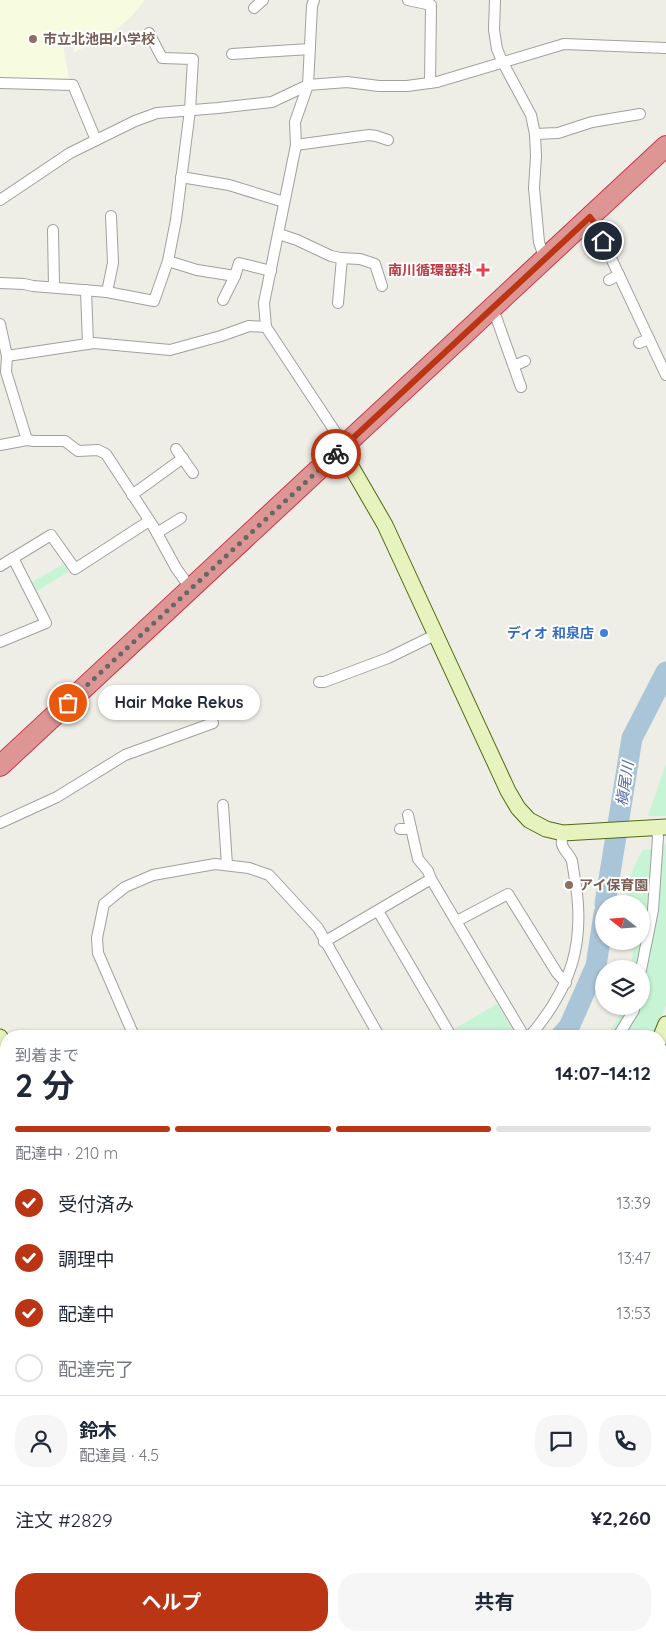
<!DOCTYPE html>
<html lang="ja">
<head>
<meta charset="utf-8">
<style>
	body { margin:0; font-family:Quicksand,"Noto Sans JP",sans-serif; background:#f6f6f7; color:#1f2937; height:100vh; display:flex; flex-direction:column; font-size:19px; white-space:nowrap }
	* { box-sizing:border-box; margin:0 }
	p { font-size:16px; color:#747a83 }
	.icon { flex:none; width:28px; height:28px; fill:none; stroke:currentColor; stroke-width:2; stroke-linecap:round; stroke-linejoin:round }
	.map { position:relative; flex:1; overflow:hidden }
	.panel { position:absolute; left:0px; top:1030px; width:666px; height:611px; display:flex; flex-direction:column; background:#fff; border-radius:20px 20px 0 0; box-shadow:0 1px 4px #0004 }
	.panel>* { flex:none }
	.needle { width:32px; rotate:287deg }
	.fabs { position:absolute; left:595px; top:895px; display:grid; gap:10px }
	.fabs a { display:grid; place-items:center; width:55px; height:55px; border-radius:50%; background:#fff; box-shadow:0 1px 4px #0004; font-size:25px }
	.pin { position:absolute; display:grid; place-items:center; width:42px; height:42px; color:#fff; margin:-21px; border:2px solid #fff; border-radius:50%; box-shadow:0 1px 5px #0007 }
	.courier { position:absolute; display:grid; place-items:center; width:50px; height:50px; margin:-25px; border:4px solid #ba3514; border-radius:50%; background:#fff; color:#222; box-shadow:0 1px 6px #0007 }
	.bubble { position:absolute; height:35px; border-radius:18px; background:#fff; box-shadow:0 1px 4px #0004; font-size:16px; font-weight:700; line-height:35px; text-align:center }
	.head em { font-style:normal; font-weight:700 }
	.head div { display:flex; flex-direction:column-reverse }
	.head { display:flex; align-items:center; justify-content:space-between; height:85px; padding:0 15px }
	h1 { font-size:32px; font-weight:700; line-height:38px }
	.bar { display:grid; grid-template-columns:repeat(4,1fr); gap:8px 5px; align-content:center; height:60px; padding:0 15px }
	.bar i { height:6px; border-radius:4px; background:#e0e1e3 }
	.bar .current { background:#ba3514 }
	.bar p { grid-column:span 4 }
	.line { display:flex; align-items:center; gap:12px; padding:0 15px; border-top:1px solid #e0e1e3 }
	.line div { flex:1 }
	.round { display:grid; place-items:center; flex:none; width:52px; height:52px; border-radius:20px; background:#f6f6f7 }
	ol { padding:0 15px; list-style:none }
	li { display:flex; align-items:center; gap:15px; height:55px }
	li p { margin-inline-start:auto }
	li .icon { padding:5px; border-radius:50%; background:#ba3514; color:#fff; stroke-width:4 }
	li:last-child { color:#747a83 }
	li i { width:28px; height:28px; border:2px solid #e0e1e3; border-radius:50% }
	.action { display:flex; gap:10px; margin-top:auto; padding:10px 15px }
	.action a { flex:1; height:58px; border-radius:20px; background:#ba3514; color:#fff; font-size:20px; font-weight:700; line-height:58px; text-align:center }
	.action a+a { background:#f6f6f7; color:#1f2937 }
	.map>svg:first-child { display:block }
	.residential { fill:#dddcdc }
	.education { fill:#f7fce1 }
	.park { fill:#c7f4d4 }
	.lines { fill:none; stroke-linecap:round; stroke-linejoin:round }
	.river { stroke:#aac4d8; stroke-width:21 }
	.street-casing { stroke:#a0a0a0; stroke-width:12 }
	.secondary-casing { stroke:#4f6c10; stroke-width:17 }
	.highway-casing { stroke:#ca364b; stroke-width:22 }
	.street { stroke:#fff; stroke-width:10 }
	.secondary { stroke:#e6f3bf; stroke-width:15 }
	.highway { stroke:#de9695; stroke-width:20 }
	.done { stroke:#676765; stroke-width:5; stroke-dasharray:0 9 }
	.route { stroke:#ba3514; stroke-width:6 }
	.education-dot { fill:#8d6e63; stroke:#fff; stroke-width:2 }
	.health-dot { fill:#e0444e; stroke:#fff; stroke-width:2 }
	.shop-dot { fill:#3f7fe0; stroke:#fff; stroke-width:2 }
	.labels { text-anchor:middle; stroke-width:4; stroke-linejoin:round; paint-order:stroke }
	.education-label { font-size:14px; font-weight:bold; fill:#785e54; stroke:#fff; text-anchor:start }
	.health-label { font-size:14px; font-weight:bold; fill:#be3a42; stroke:#fff; text-anchor:end }
	.shop-label { font-size:14px; font-weight:bold; fill:#366cbe; stroke:#fff; text-anchor:end }
	.water-label { font-size:15px; font-style:italic; fill:#546ca5; stroke:#fff }
</style>
</head>
<body>
<div class="map">
<svg width="666" height="1641" viewBox="0 0 666 1641">
	<rect width="100%" height="100%" fill="#eeede6"/>
	<path class="residential" d="M666 1531V1641H586L591 1635H660V1539Z"/>
	<g class="education">
		<path d="M0 0H145L132 16 109 36 74 52 72 39 62 40 69 79 38 78 0 79Z"/>
		<path d="M666 1064V1452L660 1447V1072Z"/>
		<path d="M660 1470 666 1475V1498L660 1506Z"/>
		<path d="M344 1635H560L555 1641H352Z"/>
	</g>
	<g class="park">
		<path d="M64 564 68 572 37 591 32 582Z"/>
		<path d="M666 764V816H648Z"/>
		<path d="M666 843V1005L654 1036H607L626 1006H641V969H631L634 941H641V904H630L625 888 642 850 662 849Z"/>
		<path d="M497 1004 513 1030 503 1036H459L454 1029Z"/>
		<path d="M226 1635H290L285 1641H221Z"/>
	</g>
	<g class="lines">
		<g class="river">
			<path d="M605 904 632 738 666 672"/>
			<path d="M561 1036 569 1027 596 966 604 914"/>
			<path d="M204 1641 211 1635"/>
		</g>
		<defs>
			<g id="street">
				<path d="M314 0 312 6 308 85 295 122 296 145 264 303 266 327 340 439 341 448"/>
				<path d="M408 0 431 5 430 83"/>
				<path d="M495 0 494 30 497 49 503 63 531 115 535 134 536 156 534 188 539 242 545 260"/>
				<path d="M254 8 263 0"/>
				<path d="M232 54 310 49"/>
				<path d="M0 83 73 85 96 140"/>
				<path d="M535 134 558 133 592 122 640 114"/>
				<path d="M296 145 369 135 376 136 388 140"/>
				<path d="M181 177 229 185 284 202"/>
				<path d="M0 200 70 153 135 121 157 113 218 108 272 102 308 85 347 82 379 86H407L437 82 564 44 666 48"/>
				<path d="M590 217 595 224 666 375"/>
				<path d="M53 230 54 287"/>
				<path d="M279 234 297 240 331 256 340 258 360 259 375 264 382 286"/>
				<path d="M168 261 197 270 235 276"/>
				<path d="M609 280 619 275"/>
				<path d="M0 283 24 284 33 286 107 292 154 301 168 261 176 220 190 110 193 59 162 58 149 33"/>
				<path d="M86 290 88 344"/>
				<path d="M107 292 113 263 111 216"/>
				<path d="M223 300 235 276 239 263 271 271"/>
				<path d="M338 303 342 258"/>
				<path d="M490 310 496 317 521 387"/>
				<path d="M0 324 7 356 6 372 27 440"/>
				<path d="M639 343 649 339"/>
				<path d="M7 356 94 343 170 350 221 336 249 326 266 327"/>
				<path d="M514 366 525 361"/>
				<path d="M0 445 27 440 34 441H65L78 451 98 450 106 454 153 526 176 568 191 589"/>
				<path d="M176 449 193 473"/>
				<path d="M132 495 183 458"/>
				<path d="M157 533 181 518"/>
				<path d="M0 566 51 535 75 569 149 521"/>
				<path d="M0 642 46 623 13 558"/>
				<path d="M319 682H324L388 658 437 634"/>
				<path d="M223 805 227 865"/>
				<path d="M408 815 418 859 428 871 431 879"/>
				<path d="M0 823 57 797 125 755 213 723"/>
				<path d="M400 829H411"/>
				<path d="M378 911 451 1036"/>
				<path d="M457 921 508 894 557 973 566 983"/>
				<path d="M324 942 431 879 524 1036"/>
				<path d="M641 970 653 910 658 837 656 827"/>
				<path d="M134 1036 98 953 97 938 104 904 125 887 153 875 215 864 249 868 269 875 318 928 379 1036"/>
				<path d="M530 1036C571 988 586 943 575 880 574 874 573 867 572 861 570 855 563 850 562 844 561 841 563 836 563 833"/>
				<path d="M618 1036 634 1010V1006"/>
				<path d="M0 1226 6 1224"/>
				<path d="M0 1256 6 1253"/>
				<path d="M660 1571 666 1576"/>
				<path d="M133 1641 139 1635"/>
				<path d="M299 1641 304 1635"/>
				<path d="M571 1641 576 1635"/>
			</g>
			<g id="secondary">
				<path d="M341 449 385 525 508 791 518 808 529 820 546 829 563 833 666 827"/>
				<path d="M0 1037 6 1047"/>
				<path d="M660 1039 666 1024"/>
				<path d="M325 1635 331 1641"/>
			</g>
			<path id="highway" d="M0 766 666 146"/>
		</defs>
		<use href="#street" class="street-casing"/>
		<use href="#secondary" class="secondary-casing"/>
		<use href="#highway" class="highway-casing"/>
		<use href="#street" class="street"/>
		<use href="#secondary" class="secondary"/>
		<use href="#highway" class="highway"/>
	</g>
	<g class="lines">
		<path class="done" d="M68 703 336 454"/>
		<path class="route" d="M336 454 590 217 595 224 603 241"/>
	</g>
	<g class="education-dot">
		<circle cx="33" cy="39" r="5"/>
		<circle cx="569" cy="885" r="5"/>
	</g>
	<path class="health-dot" d="M480.5 262.5h5v5h5v5h-5v5h-5v-5h-5v-5h5z"/>
	<circle class="shop-dot" cx="604" cy="633" r="5"/>
	<g class="labels">
		<g class="education-label">
			<text x="43" y="44">市立北池田小学校</text>
			<text x="579" y="890">アイ保育園</text>
		</g>
		<g class="health-label">
			<text x="472" y="275">南川循環器科</text>
		</g>
		<g class="shop-label">
			<text x="594" y="638">ディオ 和泉店</text>
		</g>
		<g class="water-label">
			<text transform="translate(625 784) rotate(-81)" y="5">槇尾川</text>
		</g>
	</g>
</svg>
<div class="fabs">
<a><svg class="needle" viewBox="-14 -14 28 28"><path d="M0-13l5 13h-10z" fill="#e53935"/><path d="M0 13l5-13h-10z" fill="#747a83"/></svg></a>
<a><svg class="icon" aria-label="layers" viewBox="0 0 24 24"><path d="M12 4l9 5-9 5-9-5zM3 14l9 5 9-5"/></svg></a>
</div>
<div class="pin" style="left:68px;top:703px;background:#ea580c"><svg class="icon" aria-label="bag" viewBox="0 0 24 24"><path d="M5 8h14l-1 12H6zM9 8a3 3 0 0 1 6 0"/></svg></div>
<div class="pin" style="left:603px;top:241px;background:#1f2937"><svg class="icon" aria-label="home" viewBox="0 0 24 24"><path d="M3 11l9-7 9 7M6 9v11h12V9"/></svg></div>
<div class="courier" style="left:336px;top:454px"><svg class="icon" aria-label="bike" viewBox="0 0 24 24"><circle cx="6" cy="16" r="4"/><circle cx="18" cy="16" r="4"/><path d="M6 16l4-8h5l3 8M10 8l3 8H6M13 5h3"/></svg></div>
<div class="bubble" style="left:98px;top:685px;width:162px">Hair Make Rekus</div>
<section class="panel">
<div class="head"><div><h1>2 分</h1><p>到着まで</p></div><em>14:07–14:12</em></div>
<div class="bar"><i class="current"></i><i class="current"></i><i class="current"></i><i></i><p>配達中 · 210 m</p></div>
<ol>
<li><svg class="icon" aria-label="check" viewBox="0 0 24 24"><path d="M5 12l5 5 9-10"/></svg>受付済み<p>13:39</p></li>
<li><svg class="icon" aria-label="check" viewBox="0 0 24 24"><path d="M5 12l5 5 9-10"/></svg>調理中<p>13:47</p></li>
<li><svg class="icon" aria-label="check" viewBox="0 0 24 24"><path d="M5 12l5 5 9-10"/></svg>配達中<p>13:53</p></li>
<li><i></i>配達完了</li>
</ol>
<div class="line" style="height:90px"><a class="round"><svg class="icon" aria-label="person" viewBox="0 0 24 24"><circle cx="12" cy="8" r="4"/><path d="M4 21q1-7 8-7t8 7"/></svg></a><div><b>鈴木</b><p>配達員 · 4.5</p></div><a class="round"><svg class="icon" aria-label="chat" viewBox="0 0 24 24"><path d="M4 5h16v11H9l-5 4z"/></svg></a><a class="round"><svg class="icon" aria-label="phone" viewBox="0 0 24 24"><path d="M5 4h4l2 5-3 2q2 4 5 5l2-3 5 2v4C11 20 4 13 5 4z"/></svg></a></div>
<div class="line" style="height:65px"><div>注文 #2829</div><b>¥2,260</b></div>
<div class="action"><a>ヘルプ</a><a>共有</a></div>
</section>
</div>
</body>
</html>
